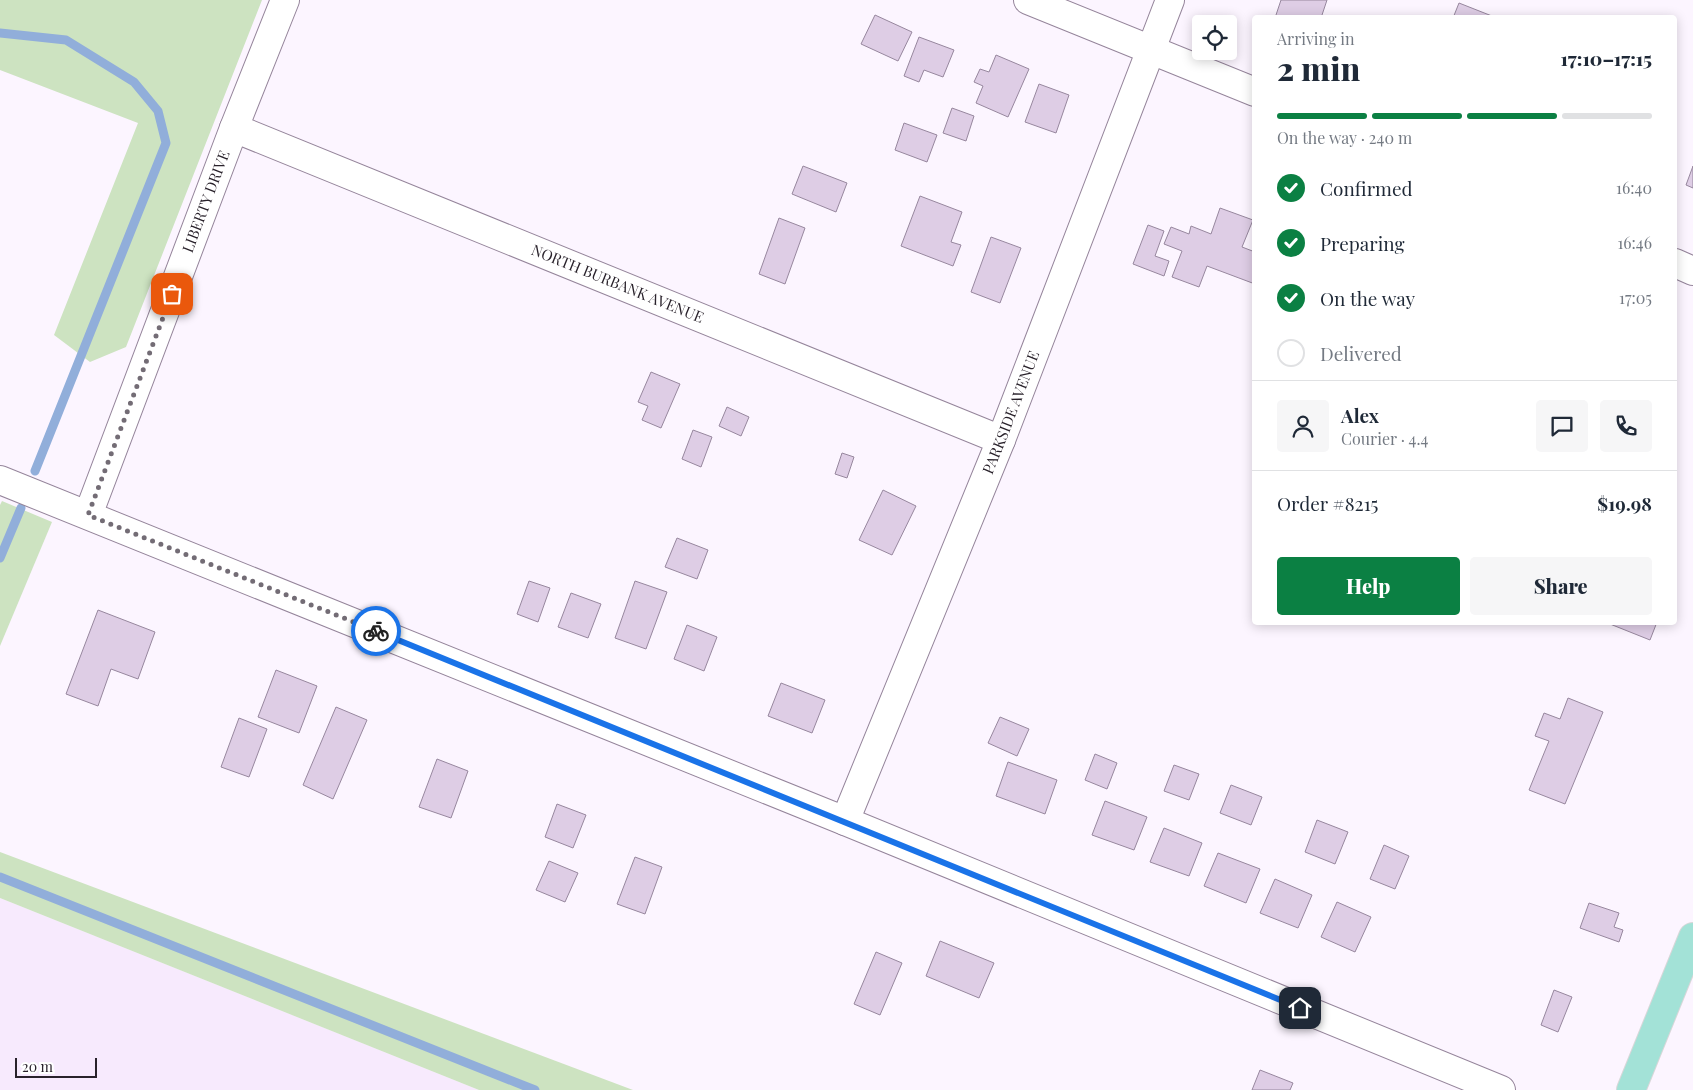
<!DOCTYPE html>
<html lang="en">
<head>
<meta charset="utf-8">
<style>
	body { margin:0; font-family:"Playfair Display",serif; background:#f6f6f7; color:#1f2937; height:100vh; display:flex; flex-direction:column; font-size:19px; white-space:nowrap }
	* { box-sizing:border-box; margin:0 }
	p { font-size:16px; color:#747a83 }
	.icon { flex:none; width:28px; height:28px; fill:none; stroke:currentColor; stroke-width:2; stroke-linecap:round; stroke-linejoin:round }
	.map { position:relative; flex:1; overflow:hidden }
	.side { position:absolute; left:1252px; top:15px; width:425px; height:610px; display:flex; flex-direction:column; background:#fff; border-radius:5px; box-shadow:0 2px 12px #0003 }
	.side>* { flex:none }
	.buttons { position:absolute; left:1192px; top:15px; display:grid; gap:10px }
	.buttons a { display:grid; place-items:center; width:45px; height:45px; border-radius:5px; background:#fff; box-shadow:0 2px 12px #0003; font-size:25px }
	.scale { position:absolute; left:15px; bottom:12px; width:82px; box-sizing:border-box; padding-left:5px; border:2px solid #29222b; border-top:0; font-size:14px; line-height:18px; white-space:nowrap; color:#29222b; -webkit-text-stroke:4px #fff; paint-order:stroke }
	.pin { position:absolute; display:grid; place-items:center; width:42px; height:42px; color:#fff; margin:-21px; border-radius:10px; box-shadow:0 2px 8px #0006 }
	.courier { position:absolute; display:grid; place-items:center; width:50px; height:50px; margin:-25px; border:4px solid #1a73e8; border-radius:50%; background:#fff; color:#222; box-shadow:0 1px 6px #0007 }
	.summary em { font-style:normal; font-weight:800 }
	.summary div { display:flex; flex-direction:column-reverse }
	.summary { display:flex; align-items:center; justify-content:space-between; height:85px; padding:0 25px }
	h1 { font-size:32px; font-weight:800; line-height:38px }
	.bar { display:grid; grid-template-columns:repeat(4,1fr); gap:8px 5px; align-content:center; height:60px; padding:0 25px }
	.bar i { height:6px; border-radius:4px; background:#e0e1e3 }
	.bar .selected { background:#0b8043 }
	.bar p { grid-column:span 4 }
	.line { display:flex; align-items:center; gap:12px; padding:0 25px; border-top:1px solid #e0e1e3 }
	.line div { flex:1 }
	.round { display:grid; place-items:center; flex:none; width:52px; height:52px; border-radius:5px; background:#f6f6f7 }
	ol { padding:0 25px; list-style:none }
	li { display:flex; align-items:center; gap:15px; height:55px }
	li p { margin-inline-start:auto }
	li .icon { padding:5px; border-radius:50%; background:#0b8043; color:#fff; stroke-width:4 }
	li:last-child { color:#747a83 }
	li i { width:28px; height:28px; border:2px solid #e0e1e3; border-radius:50% }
	.cta { display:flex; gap:10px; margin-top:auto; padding:10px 25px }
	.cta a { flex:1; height:58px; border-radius:5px; background:#0b8043; color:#fff; font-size:20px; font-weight:800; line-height:58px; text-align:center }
	.cta a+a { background:#f6f6f7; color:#1f2937 }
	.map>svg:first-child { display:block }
	.built { fill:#f7eafd }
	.green { fill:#cde3c1 }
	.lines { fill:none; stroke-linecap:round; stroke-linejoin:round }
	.stream { stroke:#91aeda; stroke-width:9 }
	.building { fill:#decde5; stroke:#97879e }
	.minor-casing { stroke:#95859b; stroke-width:30 }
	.major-casing { stroke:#d8d7d9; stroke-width:30 }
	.minor { stroke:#fff; stroke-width:28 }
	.major { stroke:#a3e2d7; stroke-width:28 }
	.done { stroke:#736c75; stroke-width:5; stroke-dasharray:0 9 }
	.route { stroke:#1a73e8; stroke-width:6 }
	.labels { text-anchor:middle; stroke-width:4.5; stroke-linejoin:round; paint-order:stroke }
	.street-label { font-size:15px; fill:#29222b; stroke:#fff }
</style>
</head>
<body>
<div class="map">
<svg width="1693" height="1090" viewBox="0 0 1693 1090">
	<rect width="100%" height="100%" fill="#fcf5ff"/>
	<path class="built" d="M0 898 479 1090H0Z"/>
	<g class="green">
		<path d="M0 0H262L126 347 90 362 54 335 138 123 0 70Z"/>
		<path d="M2 501 52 522 0 646V505Z"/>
		<path d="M0 852 633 1090H479L0 898Z"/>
	</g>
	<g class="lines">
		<g class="stream">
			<path d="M0 33 66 40 134 82 158 111 166 143 35 471"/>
			<path d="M0 558 21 508"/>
			<path d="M0 877 535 1090"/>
		</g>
	</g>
	<g class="building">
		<path d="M1281 0H1327L1321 18H1275Z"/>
		<path d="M1459 3 1497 18H1453Z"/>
		<path d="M875 15 912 32 898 61 861 44Z"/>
		<path d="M919 37 954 50 943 77 924 70 919 82 904 76Z"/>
		<path d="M996 55 1029 69 1008 117 976 103 983 86 974 82 980 69 989 72Z"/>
		<path d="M1039 84 1069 95 1056 133 1025 122Z"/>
		<path d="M952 108 974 116 966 141 943 133Z"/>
		<path d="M904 123 937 135 927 162 895 150Z"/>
		<path d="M803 166 847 183 836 212 792 194Z"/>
		<path d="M1693 166V188L1686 185Z"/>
		<path d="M920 196 962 212 951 242 961 245 953 266 901 246Z"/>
		<path d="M1220 208 1253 220 1242 247 1255 252V284L1207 266 1199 287 1172 277 1182 251 1164 244 1171 227 1189 234 1191 226 1211 234Z"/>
		<path d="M779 218 805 228 785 284 759 274Z"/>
		<path d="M1148 225 1164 231 1155 256 1169 261 1164 276 1133 264Z"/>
		<path d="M991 237 1021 248 1000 303 971 292Z"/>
		<path d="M651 372 680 384 661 428 642 420 648 406 638 402Z"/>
		<path d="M727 407 749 417 741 436 719 426Z"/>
		<path d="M693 430 712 437 701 467 682 459Z"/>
		<path d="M842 453 854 457 847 478 835 474Z"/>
		<path d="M883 490 916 506 892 555 859 540Z"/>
		<path d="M677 538 708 550 697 579 665 567Z"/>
		<path d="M529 581 550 588 538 622 517 614Z"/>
		<path d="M635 581 667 592 646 649 615 638Z"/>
		<path d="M571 593 601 604 588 638 558 627Z"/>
		<path d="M98 610 155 632 138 679 111 669 98 706 66 694Z"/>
		<path d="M1605 622H1657L1650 640Z"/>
		<path d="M687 625 717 637 704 671 674 659Z"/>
		<path d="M276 670 317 686 299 733 258 717Z"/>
		<path d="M781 683 825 700 812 733 768 716Z"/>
		<path d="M1568 698 1603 712 1565 804 1529 790 1549 741 1535 736 1544 713 1560 719Z"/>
		<path d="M336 707 367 720 333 799 303 785Z"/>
		<path d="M1000 717 1029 729 1017 756 988 743Z"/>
		<path d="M239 718 267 729 249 777 221 767Z"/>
		<path d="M1095 754 1117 763 1107 789 1085 780Z"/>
		<path d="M437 759 468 771 451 818 419 807Z"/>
		<path d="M1008 762 1057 780 1045 814 996 796Z"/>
		<path d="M1174 765 1199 774 1189 800 1164 791Z"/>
		<path d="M1231 785 1262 797 1251 825 1220 813Z"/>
		<path d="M1105 801 1147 817 1134 850 1092 835Z"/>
		<path d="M557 804 586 815 573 848 545 837Z"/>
		<path d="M1317 820 1348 832 1335 864 1305 852Z"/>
		<path d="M1164 828 1202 843 1189 876 1150 862Z"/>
		<path d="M1384 845 1409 856 1395 889 1370 879Z"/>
		<path d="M1218 853 1260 869 1246 903 1204 886Z"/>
		<path d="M635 857 662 867 645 914 617 904Z"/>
		<path d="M549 861 578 873 565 902 536 890Z"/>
		<path d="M1275 879 1312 895 1298 928 1260 913Z"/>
		<path d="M1337 902 1371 917 1355 952 1321 937Z"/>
		<path d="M1589 903 1619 913 1614 927 1623 930 1619 942 1580 928Z"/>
		<path d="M940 941 994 963 979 998 926 976Z"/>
		<path d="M876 952 902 963 880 1015 854 1004Z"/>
		<path d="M1554 990 1572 997 1558 1032 1541 1025Z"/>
		<path d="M1260 1070 1293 1083 1290 1090H1252Z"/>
	</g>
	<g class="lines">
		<defs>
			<g id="minor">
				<path d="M1028 0 1255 92"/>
				<path id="s1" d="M234 128 1001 440"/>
				<path d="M1675 263 1693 271"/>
				<path d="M0 480 845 821 1501 1090"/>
				<path id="s2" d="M88 515 234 128 285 0"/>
				<path id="s3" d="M845 821 1001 440 1170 0"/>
			</g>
			<path id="major" d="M1631 1090 1693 937"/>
		</defs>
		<use href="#minor" class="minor-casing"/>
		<use href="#major" class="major-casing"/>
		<use href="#minor" class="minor"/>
		<use href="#major" class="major"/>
	</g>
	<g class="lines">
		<path class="done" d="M172 294 88 515 376 631"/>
		<path class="route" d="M376 631 1300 1008"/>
	</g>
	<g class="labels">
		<g class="street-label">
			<text dy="5" stroke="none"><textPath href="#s2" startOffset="335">LIBERTY DRIVE</textPath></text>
			<text dy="5" stroke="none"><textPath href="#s1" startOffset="414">NORTH BURBANK AVENUE</textPath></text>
			<text dy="5" stroke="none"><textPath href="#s3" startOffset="441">PARKSIDE AVENUE</textPath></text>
		</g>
	</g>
</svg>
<div class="buttons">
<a><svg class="icon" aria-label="locate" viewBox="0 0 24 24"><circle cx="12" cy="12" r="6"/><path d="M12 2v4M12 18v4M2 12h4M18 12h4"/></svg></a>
</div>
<div class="scale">20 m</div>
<div class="pin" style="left:172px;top:294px;background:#ea580c"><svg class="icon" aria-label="bag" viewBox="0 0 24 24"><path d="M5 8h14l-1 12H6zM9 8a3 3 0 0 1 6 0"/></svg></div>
<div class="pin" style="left:1300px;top:1008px;background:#1f2937"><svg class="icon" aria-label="home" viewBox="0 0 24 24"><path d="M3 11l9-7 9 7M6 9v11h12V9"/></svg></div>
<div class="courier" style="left:376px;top:631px"><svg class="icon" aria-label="bike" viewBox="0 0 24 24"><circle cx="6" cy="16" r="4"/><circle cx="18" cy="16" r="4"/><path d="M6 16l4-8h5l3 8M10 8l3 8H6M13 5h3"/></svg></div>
<section class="side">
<div class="summary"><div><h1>2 min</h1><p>Arriving in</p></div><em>17:10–17:15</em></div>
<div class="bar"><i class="selected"></i><i class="selected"></i><i class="selected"></i><i></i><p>On the way · 240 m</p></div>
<ol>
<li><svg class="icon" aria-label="check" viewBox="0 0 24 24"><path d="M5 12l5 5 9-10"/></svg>Confirmed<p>16:40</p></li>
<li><svg class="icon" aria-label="check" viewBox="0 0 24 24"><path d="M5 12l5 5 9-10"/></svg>Preparing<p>16:46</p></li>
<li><svg class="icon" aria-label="check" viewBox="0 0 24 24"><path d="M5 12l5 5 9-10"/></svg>On the way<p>17:05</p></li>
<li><i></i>Delivered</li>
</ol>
<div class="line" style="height:90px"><a class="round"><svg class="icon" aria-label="person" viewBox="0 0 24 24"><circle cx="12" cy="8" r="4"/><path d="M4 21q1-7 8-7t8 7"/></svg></a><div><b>Alex</b><p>Courier · 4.4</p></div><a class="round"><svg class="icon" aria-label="chat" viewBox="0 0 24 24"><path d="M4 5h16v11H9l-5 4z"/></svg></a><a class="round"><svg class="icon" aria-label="phone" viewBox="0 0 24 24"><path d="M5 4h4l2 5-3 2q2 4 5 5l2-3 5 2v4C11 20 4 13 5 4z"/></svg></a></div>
<div class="line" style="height:65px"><div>Order #8215</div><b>$19.98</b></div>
<div class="cta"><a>Help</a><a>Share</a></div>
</section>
</div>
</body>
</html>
